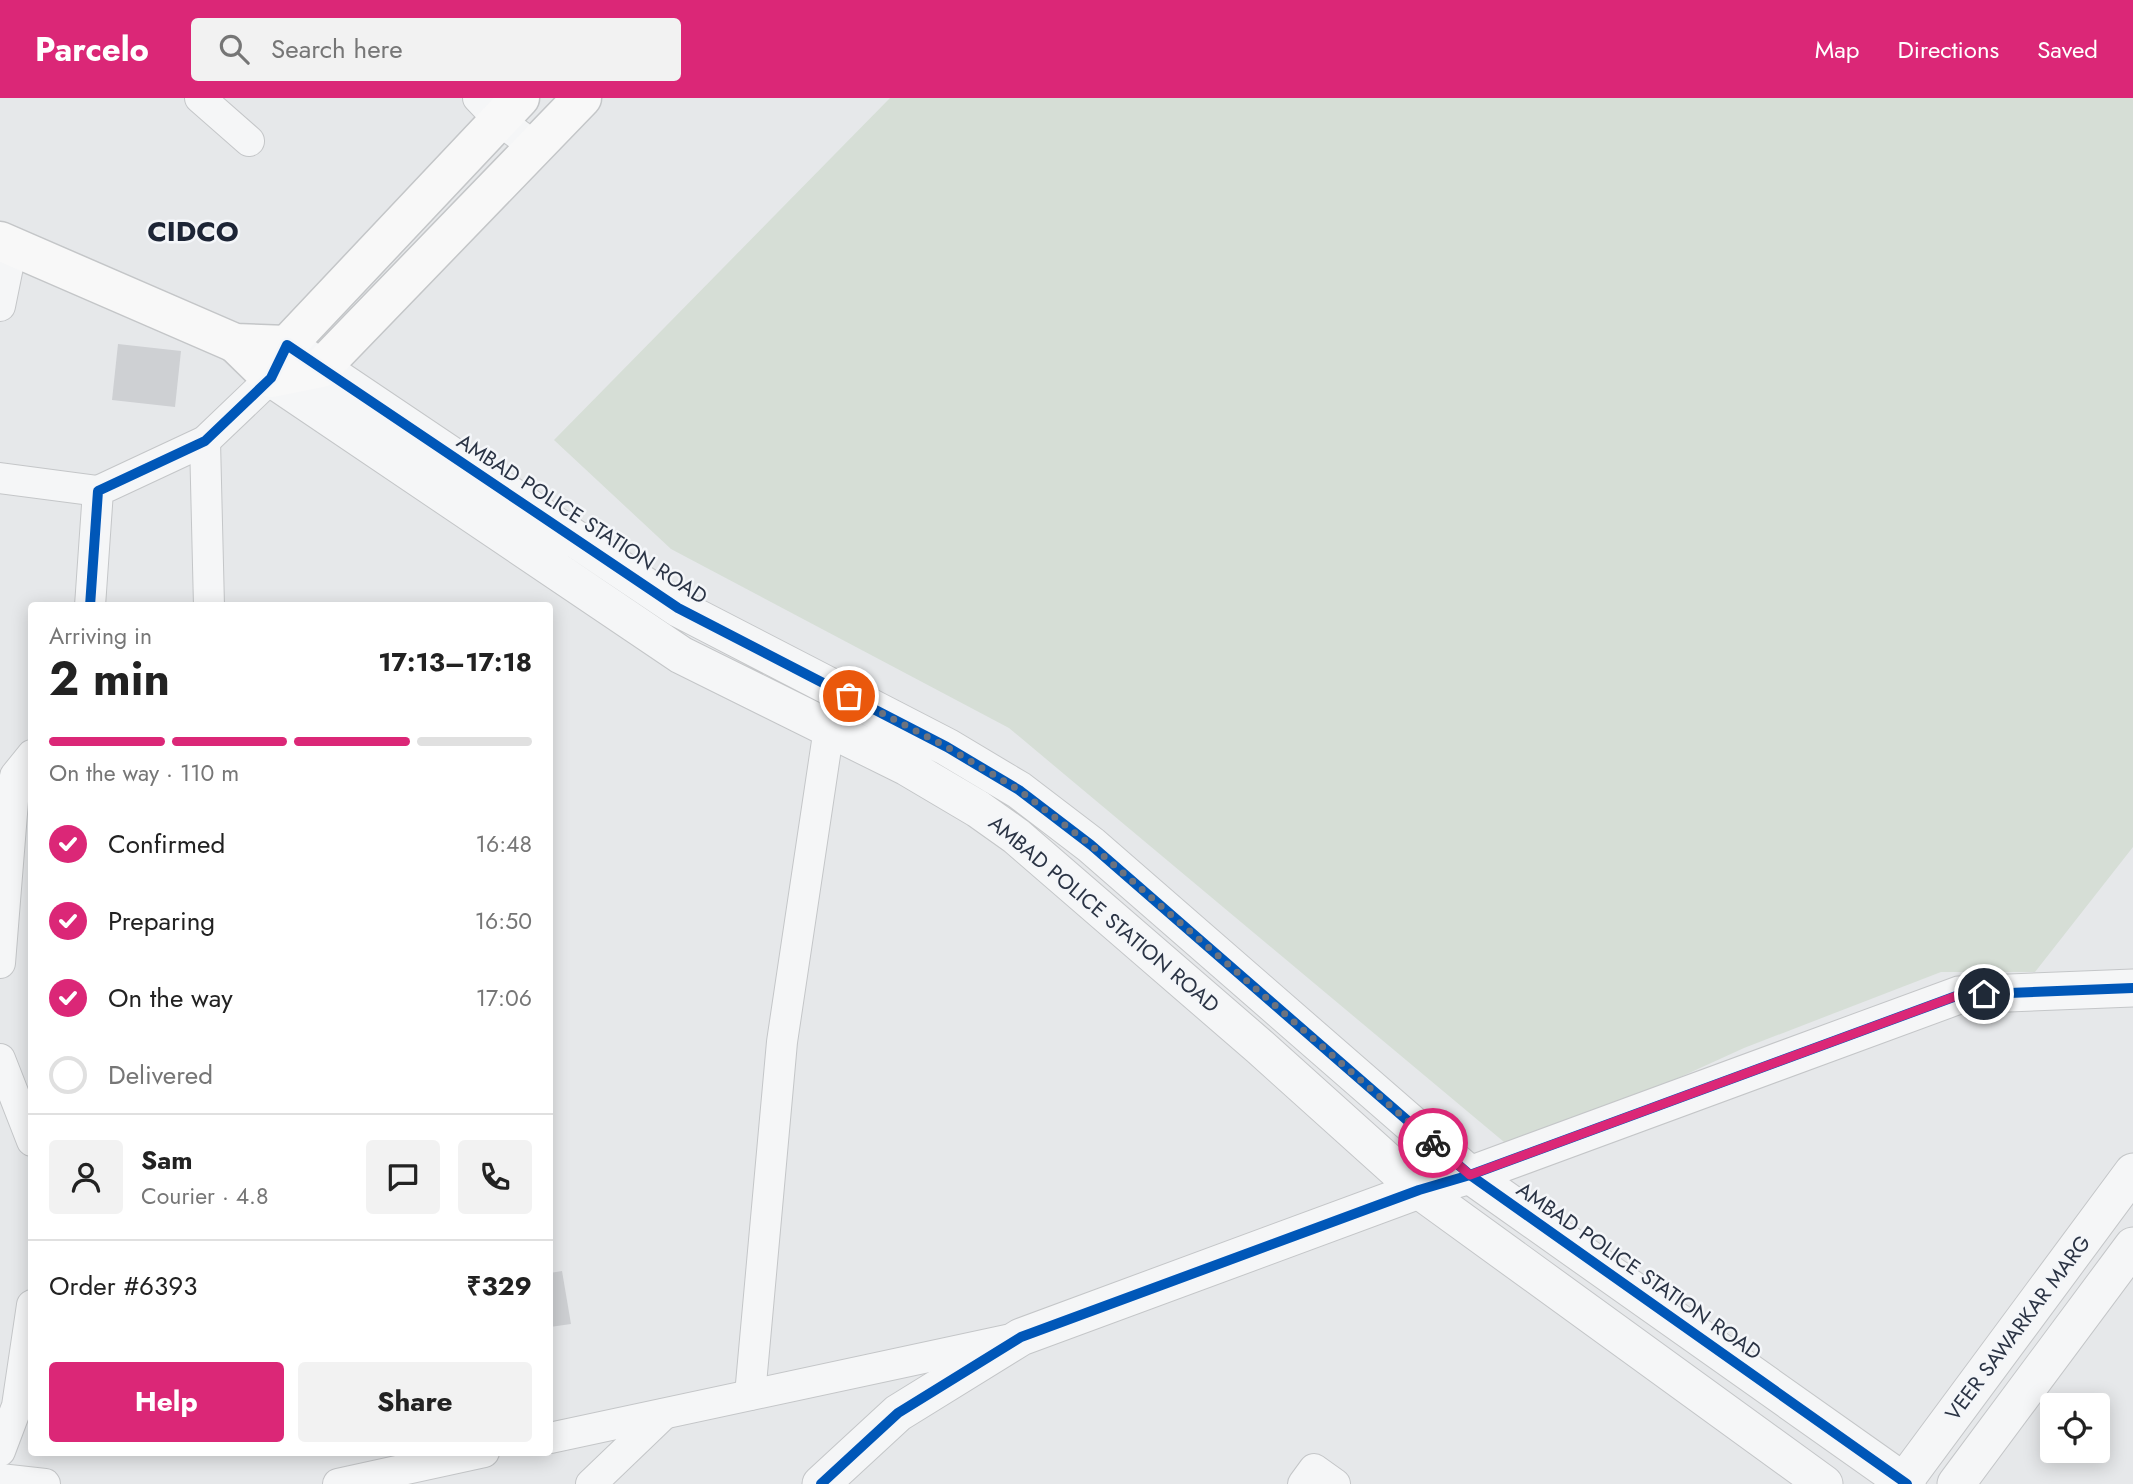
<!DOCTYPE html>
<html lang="en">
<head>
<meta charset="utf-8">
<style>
	body { margin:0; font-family:Jost,sans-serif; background:#f2f2f2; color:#222; height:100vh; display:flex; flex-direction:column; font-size:26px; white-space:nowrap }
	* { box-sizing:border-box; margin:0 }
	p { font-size:23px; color:#767676 }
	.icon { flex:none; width:38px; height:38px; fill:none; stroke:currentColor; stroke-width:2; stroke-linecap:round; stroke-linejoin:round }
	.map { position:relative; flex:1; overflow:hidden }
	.panel { position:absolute; left:28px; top:504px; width:525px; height:854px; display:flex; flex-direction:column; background:#fff; border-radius:7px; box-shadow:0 4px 18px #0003 }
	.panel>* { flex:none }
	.controls { position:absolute; left:2040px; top:1295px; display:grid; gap:14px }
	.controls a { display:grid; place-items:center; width:70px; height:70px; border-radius:7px; background:#fff; box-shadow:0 4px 18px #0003; font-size:35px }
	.pin { position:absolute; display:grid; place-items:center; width:60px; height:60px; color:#fff; margin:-30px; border:4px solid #fff; border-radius:50%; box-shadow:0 2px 7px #0007 }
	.courier { position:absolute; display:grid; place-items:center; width:70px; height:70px; margin:-35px; border:5px solid #db2777; border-radius:50%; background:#fff; color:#222; box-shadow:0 2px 9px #0007 }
	.head em { font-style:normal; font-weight:700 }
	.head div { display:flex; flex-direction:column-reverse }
	.head { display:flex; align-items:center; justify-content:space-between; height:119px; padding:0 21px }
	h1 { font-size:46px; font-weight:700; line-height:52px }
	.bar { display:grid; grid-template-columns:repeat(4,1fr); gap:10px 7px; align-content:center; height:84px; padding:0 21px }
	.bar i { height:9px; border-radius:5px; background:#e0e0e0 }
	.bar .active { background:#db2777 }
	.bar p { grid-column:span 4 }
	.line { display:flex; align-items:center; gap:18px; padding:0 21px; border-top:2px solid #e0e0e0 }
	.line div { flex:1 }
	.round { display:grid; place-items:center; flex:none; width:74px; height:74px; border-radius:7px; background:#f2f2f2 }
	ol { padding:0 21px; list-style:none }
	li { display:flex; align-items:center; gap:21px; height:77px }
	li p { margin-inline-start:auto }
	li .icon { padding:7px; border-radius:50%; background:#db2777; color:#fff; stroke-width:4 }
	li:last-child { color:#767676 }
	li i { width:38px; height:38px; border:4px solid #e0e0e0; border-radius:50% }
	.cta { display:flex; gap:14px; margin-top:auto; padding:14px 21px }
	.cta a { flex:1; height:80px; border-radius:7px; background:#db2777; color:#fff; font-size:28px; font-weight:700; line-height:80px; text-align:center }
	.cta a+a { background:#f2f2f2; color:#222 }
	header { display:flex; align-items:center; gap:42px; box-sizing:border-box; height:98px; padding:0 35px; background:#db2777; color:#fff }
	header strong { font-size:33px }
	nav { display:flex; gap:38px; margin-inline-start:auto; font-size:24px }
	.search { width:490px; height:63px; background:#f2f2f2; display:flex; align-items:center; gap:18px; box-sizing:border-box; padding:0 24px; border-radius:7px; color:#767676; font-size:26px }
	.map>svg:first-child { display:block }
	.green { fill:#d6ded6 }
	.building { fill:#ced0d3 }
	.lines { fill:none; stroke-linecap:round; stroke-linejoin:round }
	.minor-casing { stroke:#c4c6c8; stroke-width:32 }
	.tertiary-casing { stroke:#c4c6c8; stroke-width:39 }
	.secondary-casing { stroke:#c4c6c8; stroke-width:41 }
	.minor { stroke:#f5f6f7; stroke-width:30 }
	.tertiary { stroke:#f5f6f7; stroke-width:37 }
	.secondary { stroke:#f8f8f8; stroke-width:38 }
	.cycleway-casing { stroke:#f4f6f9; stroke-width:15 }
	.cycleway { stroke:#0057b8; stroke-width:10 }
	.done { stroke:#6c737f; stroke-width:7; stroke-dasharray:0 12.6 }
	.route { stroke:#db2777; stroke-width:9 }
	.labels { text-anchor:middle; stroke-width:5; stroke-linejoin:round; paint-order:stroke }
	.street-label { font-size:21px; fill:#2b3445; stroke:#f4f6f9 }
	.district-label { font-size:28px; font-weight:bold; fill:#1d2536; stroke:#f4f6f9 }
</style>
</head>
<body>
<header>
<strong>Parcelo</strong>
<div class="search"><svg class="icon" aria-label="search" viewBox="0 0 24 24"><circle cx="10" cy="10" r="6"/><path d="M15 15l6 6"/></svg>Search here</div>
<nav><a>Map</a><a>Directions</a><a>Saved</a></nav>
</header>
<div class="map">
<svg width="2133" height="1386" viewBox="0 0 2133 1386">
	<rect width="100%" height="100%" fill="#e6e8ea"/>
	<path class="green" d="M890 0H2133V749L2035 874H1941L1744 950 1516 1054 1009 630 671 451 554 342Z"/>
	<g class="building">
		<path d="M118 246 181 253 175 309 112 302Z"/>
		<path d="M562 1173 571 1226 550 1229V1175Z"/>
	</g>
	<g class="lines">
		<defs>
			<g id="minor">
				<path d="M200 0 249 43"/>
				<path d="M478 0 499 22 535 49"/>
				<path d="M0 208 12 149"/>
				<path d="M205 343 209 508"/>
				<path d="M0 380 98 393"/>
				<path d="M90 508 98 393 205 343 271 280"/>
				<path d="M0 865 15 678 32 657"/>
				<path d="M0 961 32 1043"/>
				<path d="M750 1297 782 944 829 630"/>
				<path d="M550 1340 1007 1242"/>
				<path d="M0 1353 17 1308 32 1207"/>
				<path d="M0 1381 45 1386"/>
				<path d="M338 1386 484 1354"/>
				<path d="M591 1386 664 1316"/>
				<path d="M1303 1386 1314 1371 1335 1386"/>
			</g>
			<g id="tertiary">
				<path d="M821 1386 898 1315 1021 1239 1419 1092 1470 1077 1959 897 2133 890"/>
				<path d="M1824 1386 1419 1092 1260 949 1016 738 978 711 907 669 681 557 271 280 287 247 678 510 947 649 1019 692 1091 747 1470 1077 1907 1386"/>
				<path d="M1902 1386 2133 1074"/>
				<path d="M1956 1386 2133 1148"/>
			</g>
			<g id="secondary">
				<path d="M0 143 235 245 287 247 520 0"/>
				<path d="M235 245 271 280 321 270 582 0"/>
			</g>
		</defs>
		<use href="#minor" class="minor-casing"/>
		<use href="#tertiary" class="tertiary-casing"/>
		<use href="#secondary" class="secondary-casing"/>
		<use href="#minor" class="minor"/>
		<use href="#tertiary" class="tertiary"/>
		<use href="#secondary" class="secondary"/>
		<defs>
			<g id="cycleway">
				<path d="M90 508 98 393 205 343 271 280 287 247 678 510 947 649 1019 692 1091 747 1470 1077 1907 1386"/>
				<path d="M821 1386 898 1315 1021 1239 1419 1092 1470 1077 1959 897 2133 890"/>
			</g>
		</defs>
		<use href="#cycleway" class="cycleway-casing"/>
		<use href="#cycleway" class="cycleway"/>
	</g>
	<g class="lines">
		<path class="done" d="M849 598 947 649 1019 692 1091 747 1433 1045"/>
		<path class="route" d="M1433 1045 1470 1077 1959 897 1984 896"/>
	</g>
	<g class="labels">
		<g class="street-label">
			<text transform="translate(582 421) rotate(33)" y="7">AMBAD POLICE STATION ROAD</text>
			<text transform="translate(1104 816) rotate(40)" y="7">AMBAD POLICE STATION ROAD</text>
			<text transform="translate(1639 1173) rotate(35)" y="7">AMBAD POLICE STATION ROAD</text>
			<text transform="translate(2018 1230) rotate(-53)" y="7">VEER SAWARKAR MARG</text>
		</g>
		<g class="district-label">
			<text x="193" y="143">CIDCO</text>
		</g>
	</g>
</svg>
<div class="controls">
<a><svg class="icon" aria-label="locate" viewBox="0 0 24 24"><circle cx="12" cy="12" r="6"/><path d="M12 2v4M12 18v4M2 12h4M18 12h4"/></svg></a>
</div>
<div class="pin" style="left:849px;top:598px;background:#ea580c"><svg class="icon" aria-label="bag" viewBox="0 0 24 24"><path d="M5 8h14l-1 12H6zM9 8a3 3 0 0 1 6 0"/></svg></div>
<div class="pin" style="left:1984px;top:896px;background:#1f2937"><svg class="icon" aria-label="home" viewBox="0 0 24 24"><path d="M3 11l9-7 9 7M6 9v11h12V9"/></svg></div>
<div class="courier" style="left:1433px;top:1045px"><svg class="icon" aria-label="bike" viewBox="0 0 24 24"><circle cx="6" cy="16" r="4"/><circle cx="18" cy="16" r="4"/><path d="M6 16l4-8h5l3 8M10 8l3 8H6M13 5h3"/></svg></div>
<section class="panel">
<div class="head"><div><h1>2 min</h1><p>Arriving in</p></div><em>17:13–17:18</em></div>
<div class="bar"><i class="active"></i><i class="active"></i><i class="active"></i><i></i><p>On the way · 110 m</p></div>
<ol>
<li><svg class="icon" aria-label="check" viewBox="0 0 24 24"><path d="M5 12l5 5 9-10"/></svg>Confirmed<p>16:48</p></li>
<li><svg class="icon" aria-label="check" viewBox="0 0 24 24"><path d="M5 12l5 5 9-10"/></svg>Preparing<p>16:50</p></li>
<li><svg class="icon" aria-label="check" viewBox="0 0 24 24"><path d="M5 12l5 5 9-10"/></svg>On the way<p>17:06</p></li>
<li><i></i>Delivered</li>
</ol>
<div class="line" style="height:126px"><a class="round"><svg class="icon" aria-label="person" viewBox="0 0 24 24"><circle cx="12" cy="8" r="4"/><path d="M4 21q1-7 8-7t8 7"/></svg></a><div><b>Sam</b><p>Courier · 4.8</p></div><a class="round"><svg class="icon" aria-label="chat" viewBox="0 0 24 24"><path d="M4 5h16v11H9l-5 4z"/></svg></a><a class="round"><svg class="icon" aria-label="phone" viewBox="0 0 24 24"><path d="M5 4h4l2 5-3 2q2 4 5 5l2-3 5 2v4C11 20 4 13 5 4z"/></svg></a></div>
<div class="line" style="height:91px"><div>Order #6393</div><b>₹329</b></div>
<div class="cta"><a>Help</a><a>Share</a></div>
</section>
</div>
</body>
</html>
